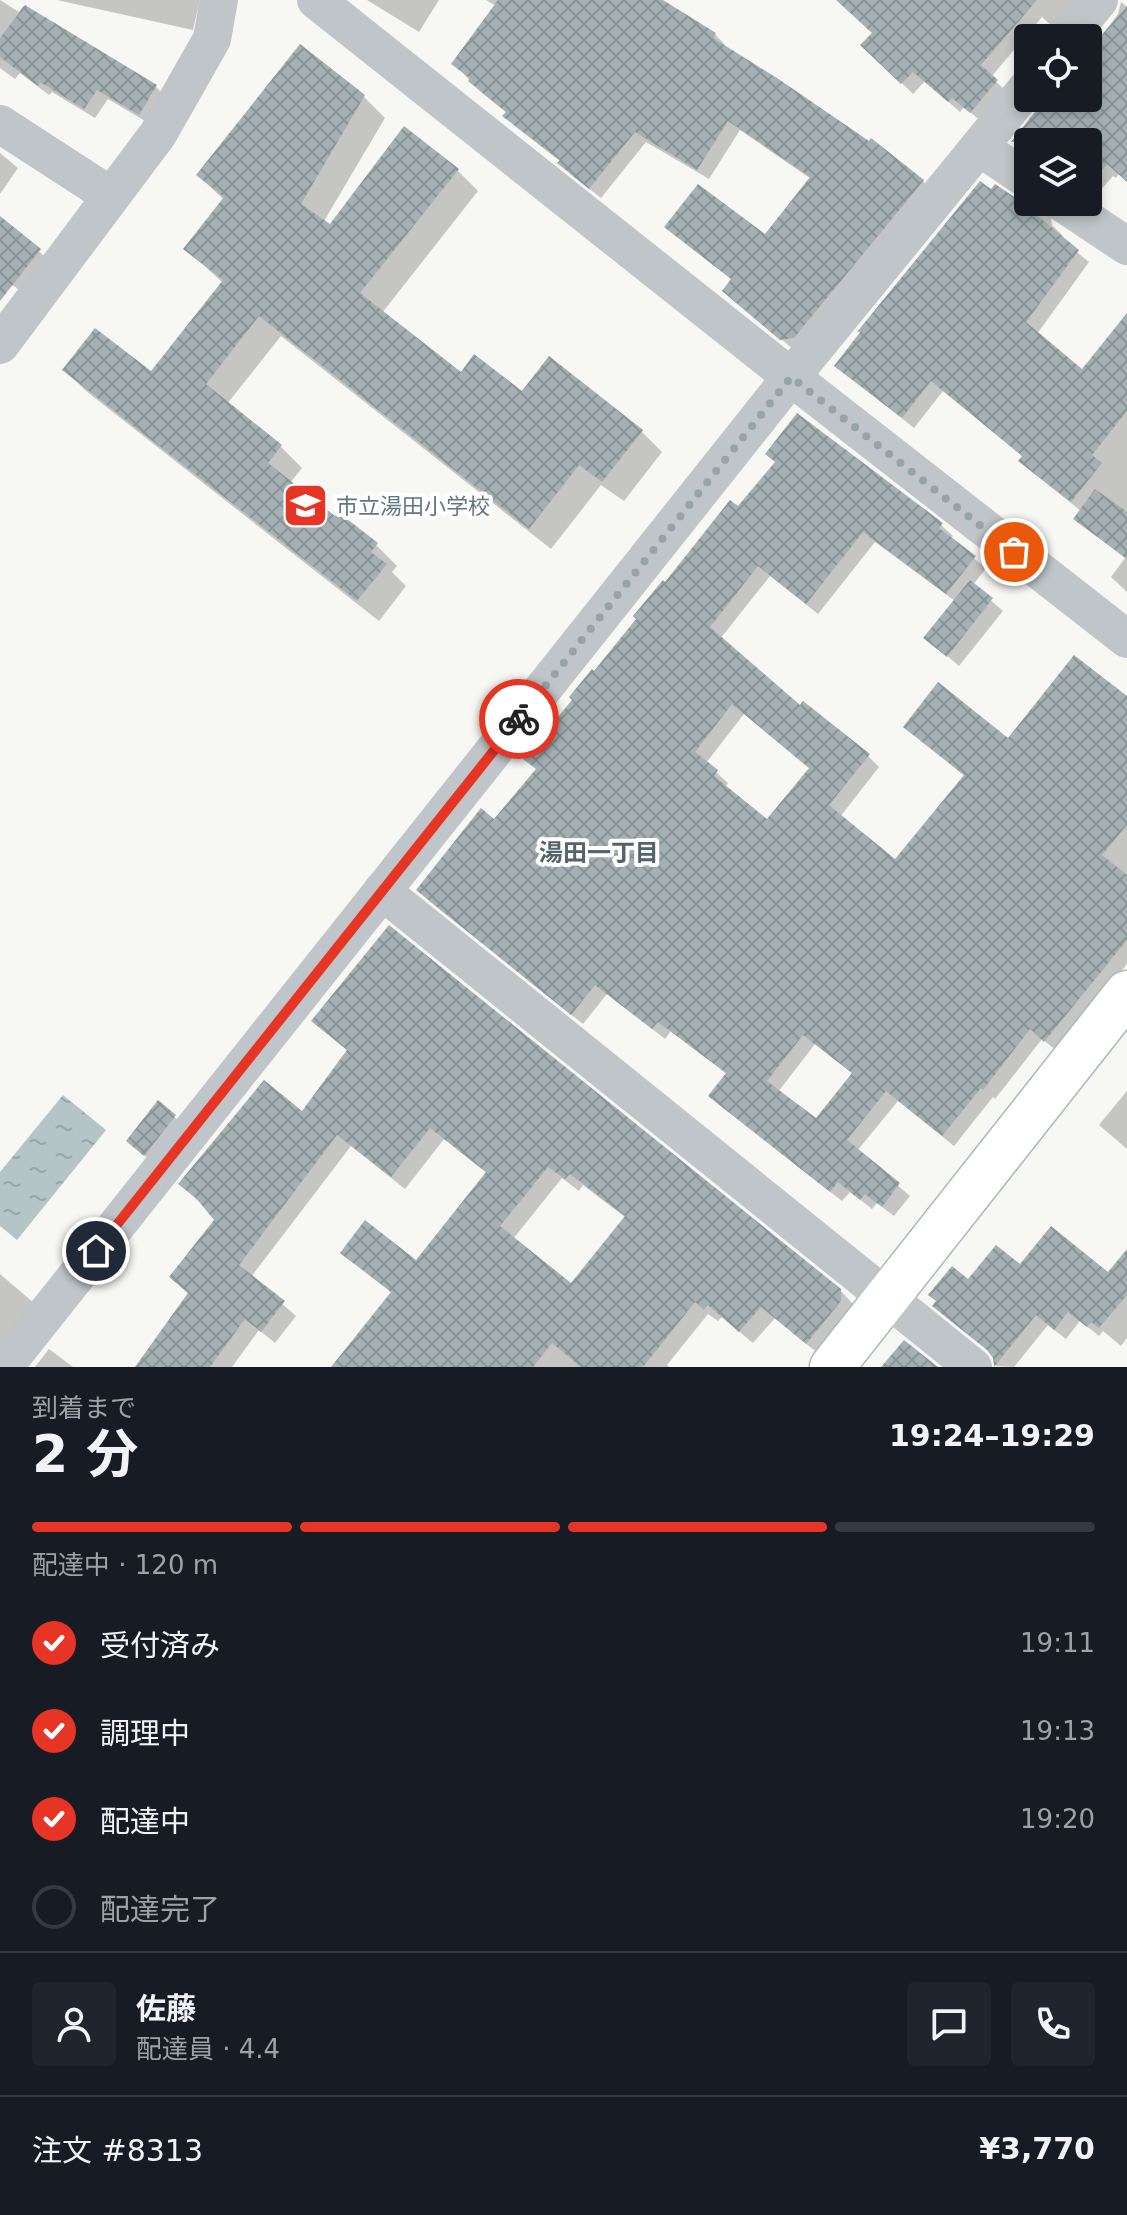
<!DOCTYPE html>
<html lang="ja">
<head>
<meta charset="utf-8">
<style>
	body { margin:0; font-family:"DejaVu Sans","Noto Sans JP",sans-serif; background:#20242c; color:#f1f3f6; height:100vh; display:flex; flex-direction:column; font-size:30px; white-space:nowrap }
	* { box-sizing:border-box; margin:0 }
	p { font-size:26px; color:#9ea1a6 }
	.icon { flex:none; width:44px; height:44px; fill:none; stroke:currentColor; stroke-width:2; stroke-linecap:round; stroke-linejoin:round }
	.map { position:relative; height:1367px; overflow:hidden }
	.details { display:flex; flex-direction:column; background:#171b24; flex:1 }
	.details>* { flex:none }
	.tools { position:absolute; left:1014px; top:24px; display:grid; gap:16px }
	.tools a { display:grid; place-items:center; width:88px; height:88px; border-radius:8px; background:#171b24; box-shadow:0 4px 12px #0003; font-size:40px }
	.pin { position:absolute; display:grid; place-items:center; width:68px; height:68px; color:#fff; margin:-34px; border:4px solid #fff; border-radius:50%; box-shadow:0 2px 8px #0007 }
	.courier { position:absolute; display:grid; place-items:center; width:80px; height:80px; margin:-40px; border:6px solid #e63524; border-radius:50%; background:#fff; color:#222; box-shadow:0 2px 10px #0007 }
	.headline em { font-style:normal; font-weight:700 }
	.headline div { display:flex; flex-direction:column-reverse }
	.headline { display:flex; align-items:center; justify-content:space-between; height:136px; padding:0 32px }
	h1 { font-size:52px; font-weight:700; line-height:60px }
	.bar { display:grid; grid-template-columns:repeat(4,1fr); gap:12px 8px; align-content:center; height:96px; padding:0 32px }
	.bar i { height:10px; border-radius:6px; background:#363941 }
	.bar .current { background:#e63524 }
	.bar p { grid-column:span 4 }
	.line { display:flex; align-items:center; gap:20px; padding:0 32px; border-top:2px solid #363941 }
	.line div { flex:1 }
	.round { display:grid; place-items:center; flex:none; width:84px; height:84px; border-radius:8px; background:#20242c }
	ol { padding:0 32px; list-style:none }
	li { display:flex; align-items:center; gap:24px; height:88px }
	li p { margin-inline-start:auto }
	li .icon { padding:8px; border-radius:50%; background:#e63524; color:#fff; stroke-width:4 }
	li:last-child { color:#9ea1a6 }
	li i { width:44px; height:44px; border:4px solid #363941; border-radius:50% }
	.map>svg:first-child { display:block }
	.water { fill:url(#water-ripples) }
	.shadow { fill:#0003; fill-rule:evenodd }
	.building { fill:url(#building-cross-hatch); fill-rule:evenodd }
	.lines { fill:none; stroke-linecap:round; stroke-linejoin:round }
	.secondary-casing { stroke:#afb8bb; stroke-width:47 }
	.street { stroke:#bfc5c8; stroke-width:38 }
	.secondary { stroke:#fff; stroke-width:44 }
	.done { stroke:#96a4a8; stroke-width:8; stroke-dasharray:0 14.4 }
	.route { stroke:#e63524; stroke-width:10 }
	.labels { text-anchor:middle; stroke-width:8; stroke-linejoin:round; paint-order:stroke }
	.poi-label { font-size:22px; fill:#61777f; stroke:#fff; text-anchor:start }
	.neighbourhood-label { font-size:24px; font-weight:bold; fill:#53646a; stroke:#fff }
</style>
</head>
<body>
<div class="map">
<svg width="1127" height="1367" viewBox="0 0 1127 1367">
	<defs>
		<pattern id="water-ripples" width="26" height="14" patternUnits="userSpaceOnUse" patternTransform="scale(2)"><rect width="26" height="14" fill="#b5c5c7"/><path d="M2 4q2-2 4 0t4 0M15 11q2-2 4 0t4 0" fill="none" stroke="#97a5a7"/></pattern>
		<pattern id="building-cross-hatch" width="8" height="8" patternUnits="userSpaceOnUse" patternTransform="scale(2)"><rect width="8" height="8" fill="#a4b0b3"/><path d="M0 0l8 8M0 8l8-8" fill="none" stroke="#899497"/></pattern>
	</defs>
	<rect width="100%" height="100%" fill="#f7f7f4"/>
	<path class="water" d="M63 1095 106 1130 17 1240 0 1226V1172Z"/>
	<g class="shadow">
		<path d="M0 0 19 12 23 6 156 87 166 97 150 124 108 99 95 118 52 92 49 95 20 73 15 79 0 68Z"/>
		<path d="M57 0H200L193 30Z"/>
		<path d="M367 0H439L419 32Z"/>
		<path d="M486 0H653L715 34 725 45 724 47 923 181 933 192 793 349 735 301 765 237 811 179 740 130 709 179 646 142 601 198 570 174 561 162 516 127 505 116 507 113 481 92 453 63 496 6Z"/>
		<path d="M841 0H1091L1053 27 1042 17 991 77 1007 92 982 122 964 107 960 112 925 81 913 94 863 45 875 33Z"/>
		<path d="M1121 2 1127 7V181L1119 174 1116 178 1113 176 1093 199 1088 196V142H1029L1047 98H1088V54L1118 14Z"/>
		<path d="M364 97 385 118 324 221 331 226 457 170 478 191 382 313 461 374 641 431 662 452 624 501 601 485 551 549 281 336 227 404 281 447 302 468 290 483 336 518 376 545 397 566 392 572 406 586 379 621 86 391 65 370 151 374 223 283 186 249 224 200 198 175Z"/>
		<path d="M0 153 18 168 0 194Z"/>
		<path d="M991 192 1025 204 1041 202 1050 211 1052 225 1063 236 1061 239 1089 262 1037 334 1082 372 1127 316V592L1111 577 1125 558 1075 519 1081 511 1032 472 1021 461 1024 457 943 391 914 428 836 366 862 334 859 331Z"/>
		<path d="M0 219 50 261 24 294 0 275Z"/>
		<path d="M739 508 941 525 953 536 950 539 986 568 973 585 1003 611 959 666 926 638 955 601 875 542 818 614 770 576 720 639 800 708 868 756 879 767 840 817 895 862 966 777 905 727 1008 741 1127 699V964L1057 1051 1042 1039 995 1099 993 1097 954 1146 898 1101 857 1151 910 1196 894 1216 877 1203 872 1209 850 1192 842 1201 722 1107 711 1096 727 1074 671 1031 665 1039 607 994 583 1024 429 901 537 770 595 673 665 584ZM744 714 810 769 767 822 725 787 728 783 706 763ZM815 1044 853 1074 816 1121 778 1092Z"/>
		<path d="M314 1021 840 1290 853 1304V1314L820 1355 775 1318 753 1343 722 1317 718 1321 708 1314 667 1365 669 1367H333L393 1294 343 1253 416 1263 488 1174 444 1139 405 1189 351 1146 251 1277 296 1316 275 1343 259 1330 232 1367H137L190 1294 217 1220 181 1184 302 1114 348 1051ZM562 1178 579 1191 583 1185 626 1218 571 1286 513 1239Z"/>
		<path d="M1127 1091V1149L1099 1125Z"/>
		<path d="M158 1103 186 1127 156 1165 140 1152Z"/>
		<path d="M1127 1262V1338L1121 1346 1103 1331 1099 1336 1080 1321 1066 1339 1048 1325 1014 1367 996 1366 968 1282 1020 1267 1109 1274Z"/>
		<path d="M0 1274 41 1309 0 1360Z"/>
		<path d="M49 1349 73 1367H35Z"/>
	</g>
	<g class="building">
		<path d="M498 0H663L716 33 713 38 777 78 869 141 871 138 924 180 794 338 780 340 722 291 731 279 664 227 698 184 765 234 810 177 728 121 697 170 635 132 589 189 557 163 560 160 502 116 506 112 468 81 470 78 451 64Z"/>
		<path d="M836 0H1037L981 65 998 80 970 113 952 98 948 102 913 72 901 84 860 45 872 33Z"/>
		<path d="M25 5 157 85 139 115 97 90 84 109 40 82 38 86 0 57V38Z"/>
		<path d="M1127 6V182L1107 164 1088 188V142H1028V153L1021 149 1027 142H1011L1046 98H1088V51Z"/>
		<path d="M300 44 365 95 301 204 330 224 404 126 459 169 360 293 461 372 474 354 522 391 549 356 643 430 602 482 579 465 529 529 259 316 206 384 282 445 268 463 335 516 338 512 378 543 371 552 387 564 357 601 62 370 95 328 151 371 223 280 183 249 224 197 196 175Z"/>
		<path d="M980 181 991 189 995 184 1016 198 1028 202V208L1079 250 1026 322 1082 369 1127 313V411L1092 455 1102 463 1071 502 1018 461 1022 456 931 381 902 418 834 366 861 331 857 332Z"/>
		<path d="M0 216 41 249 0 301Z"/>
		<path d="M797 413 943 523 939 528 976 556 946 594 863 532 806 604 758 566 710 627 800 705 803 701 870 754 829 805 895 859 964 775 903 727 938 682 1008 738 1074 655 1127 696V825L1102 855 1127 875V940L1044 1042 1030 1029 983 1090 981 1088 942 1136 886 1091 847 1140 900 1183 882 1207 865 1194 860 1200 838 1182 830 1192 708 1096 726 1073 658 1022 652 1029 595 985 571 1015 416 890 481 808 494 819 536 769 523 759 572 700 569 697 592 669 594 671 636 619 633 616 663 580 665 582 730 500 738 506 775 462 765 454ZM732 704 809 768 767 819 714 776 718 770 695 752ZM803 1035 852 1073 816 1118 767 1081Z"/>
		<path d="M1095 489 1127 512V559L1073 519Z"/>
		<path d="M970 580 993 598 947 657 923 638Z"/>
		<path d="M389 925 841 1289V1301L806 1344 761 1307 739 1332 708 1305 704 1310 695 1302 643 1367H581L552 1343 533 1367H331L391 1292 340 1253 365 1220 416 1260 486 1172 430 1128 391 1177 337 1135 239 1265 285 1301 261 1332 245 1319 210 1367H135L188 1293 169 1277 214 1220 197 1199 178 1184 264 1080 302 1111 347 1050 311 1021ZM548 1167 565 1179 570 1174 625 1216 571 1283 500 1226Z"/>
		<path d="M158 1100 176 1115 144 1156 126 1141Z"/>
		<path d="M1051 1226 1108 1272 1127 1249V1295L1099 1328 1091 1322 1087 1327 1068 1312 1054 1330 1036 1315 994 1367 993 1358 987 1350 932 1306 936 1301 928 1295 952 1266 968 1279 996 1245 1020 1264Z"/>
		<path d="M904 1340 938 1367H881Z"/>
	</g>
	<g class="lines">
		<defs>
			<path id="secondary" d="M832 1367 1127 993"/>
		</defs>
		<use href="#secondary" class="secondary-casing"/>
		<g class="street">
			<path d="M316 0 791 377 1127 639"/>
			<path d="M1068 38 1099 0"/>
			<path d="M0 124 111 196"/>
			<path d="M979 147 1028 180"/>
			<path d="M1061 202 1127 246"/>
			<path d="M0 345 158 134 212 39 219 0"/>
			<path d="M382 891 973 1367"/>
			<path d="M4 1367 791 377 1028 87"/>
		</g>
		<use href="#secondary" class="secondary"/>
	</g>
	<g class="lines">
		<path class="done" d="M519 719 791 377 1014 552"/>
		<path class="route" d="M96 1251 519 719"/>
	</g>
	<defs>
		<symbol id="school-square" viewBox="-11 -11 22 22"><rect x="-9" y="-9" width="18" height="18" rx="4" fill="#e63524" stroke="#fff"/><path d="M0-5L7-2L0 1L-7-2ZM-4 1L0 2.5L4 1V4Q0 6-4 4Z" fill="#fff"/></symbol>
	</defs>
	<g fill-rule="evenodd">
		<use href="#school-square" x="280" y="480" width="51" height="51"/>
	</g>
	<g class="labels">
		<g class="poi-label">
			<text x="336" y="514">市立湯田小学校</text>
		</g>
		<g class="neighbourhood-label">
			<text x="599" y="861">湯田一丁目</text>
		</g>
	</g>
</svg>
<div class="tools">
<a><svg class="icon" aria-label="locate" viewBox="0 0 24 24"><circle cx="12" cy="12" r="6"/><path d="M12 2v4M12 18v4M2 12h4M18 12h4"/></svg></a>
<a><svg class="icon" aria-label="layers" viewBox="0 0 24 24"><path d="M12 4l9 5-9 5-9-5zM3 14l9 5 9-5"/></svg></a>
</div>
<div class="pin" style="left:1014px;top:552px;background:#ea580c"><svg class="icon" aria-label="bag" viewBox="0 0 24 24"><path d="M5 8h14l-1 12H6zM9 8a3 3 0 0 1 6 0"/></svg></div>
<div class="pin" style="left:96px;top:1251px;background:#1f2937"><svg class="icon" aria-label="home" viewBox="0 0 24 24"><path d="M3 11l9-7 9 7M6 9v11h12V9"/></svg></div>
<div class="courier" style="left:519px;top:719px"><svg class="icon" aria-label="bike" viewBox="0 0 24 24"><circle cx="6" cy="16" r="4"/><circle cx="18" cy="16" r="4"/><path d="M6 16l4-8h5l3 8M10 8l3 8H6M13 5h3"/></svg></div>
</div>
<section class="details">
<div class="headline"><div><h1>2 分</h1><p>到着まで</p></div><em>19:24–19:29</em></div>
<div class="bar"><i class="current"></i><i class="current"></i><i class="current"></i><i></i><p>配達中 · 120 m</p></div>
<ol>
<li><svg class="icon" aria-label="check" viewBox="0 0 24 24"><path d="M5 12l5 5 9-10"/></svg>受付済み<p>19:11</p></li>
<li><svg class="icon" aria-label="check" viewBox="0 0 24 24"><path d="M5 12l5 5 9-10"/></svg>調理中<p>19:13</p></li>
<li><svg class="icon" aria-label="check" viewBox="0 0 24 24"><path d="M5 12l5 5 9-10"/></svg>配達中<p>19:20</p></li>
<li><i></i>配達完了</li>
</ol>
<div class="line" style="height:144px"><a class="round"><svg class="icon" aria-label="person" viewBox="0 0 24 24"><circle cx="12" cy="8" r="4"/><path d="M4 21q1-7 8-7t8 7"/></svg></a><div><b>佐藤</b><p>配達員 · 4.4</p></div><a class="round"><svg class="icon" aria-label="chat" viewBox="0 0 24 24"><path d="M4 5h16v11H9l-5 4z"/></svg></a><a class="round"><svg class="icon" aria-label="phone" viewBox="0 0 24 24"><path d="M5 4h4l2 5-3 2q2 4 5 5l2-3 5 2v4C11 20 4 13 5 4z"/></svg></a></div>
<div class="line" style="height:104px"><div>注文 #8313</div><b>¥3,770</b></div>
</section>
</body>
</html>
